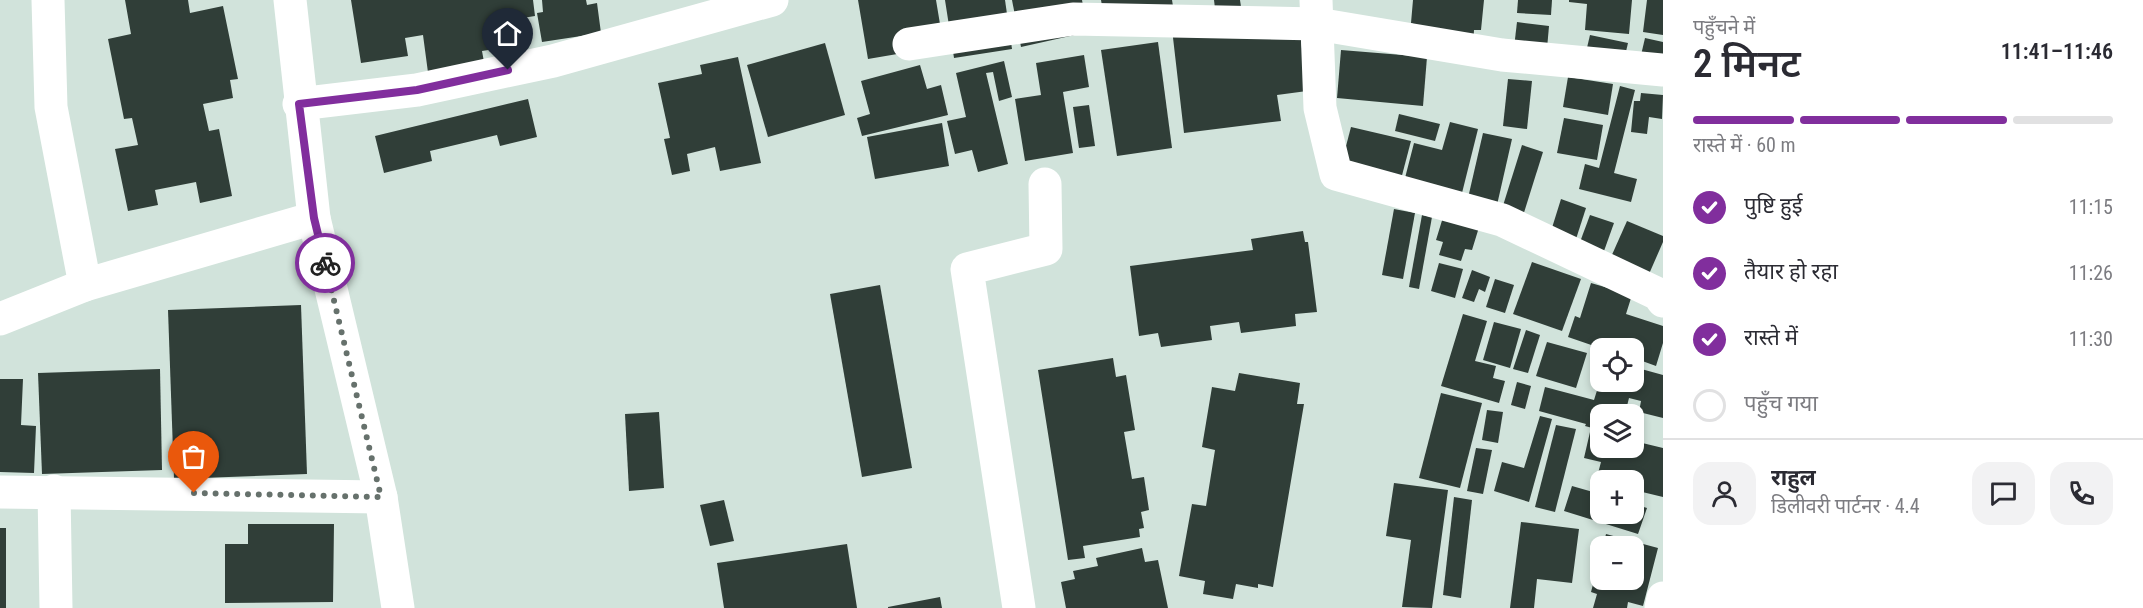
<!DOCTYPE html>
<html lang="hi">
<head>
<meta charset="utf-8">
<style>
	body { margin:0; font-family:"Roboto Condensed","Noto Sans Devanagari",sans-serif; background:#f2f2f3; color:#2b2b33; height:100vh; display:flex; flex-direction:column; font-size:22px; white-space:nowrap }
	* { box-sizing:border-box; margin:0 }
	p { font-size:20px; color:#7c7c81 }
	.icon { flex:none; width:33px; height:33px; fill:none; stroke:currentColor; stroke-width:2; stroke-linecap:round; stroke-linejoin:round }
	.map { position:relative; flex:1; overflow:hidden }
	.sheet { display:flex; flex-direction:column; background:#fff; width:480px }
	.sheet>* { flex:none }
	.buttons { position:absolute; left:1590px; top:338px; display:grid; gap:12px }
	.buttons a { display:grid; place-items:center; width:54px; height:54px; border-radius:12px; background:#fff; box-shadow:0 3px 9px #0003; font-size:30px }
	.pin { position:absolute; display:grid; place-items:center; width:51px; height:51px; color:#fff; margin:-62px -26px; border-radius:50% 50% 50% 0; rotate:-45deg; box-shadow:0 0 6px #0007 }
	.pin .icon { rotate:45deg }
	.courier { position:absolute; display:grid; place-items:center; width:60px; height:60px; margin:-30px; border:4px solid #812e9d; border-radius:50%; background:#fff; color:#222; box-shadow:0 2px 8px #0007 }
	.headline em { font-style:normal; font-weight:600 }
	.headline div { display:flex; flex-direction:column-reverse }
	.headline { display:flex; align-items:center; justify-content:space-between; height:102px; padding:0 30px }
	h1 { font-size:39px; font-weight:600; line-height:45px }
	.bar { display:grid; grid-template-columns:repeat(4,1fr); gap:9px 6px; align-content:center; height:72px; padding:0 30px }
	.bar i { height:8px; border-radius:4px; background:#e1e1e2 }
	.bar .current { background:#812e9d }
	.bar p { grid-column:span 4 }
	.line { display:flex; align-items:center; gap:15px; padding:0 30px; border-top:2px solid #e1e1e2 }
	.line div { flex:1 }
	.round { display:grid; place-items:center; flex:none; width:63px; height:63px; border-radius:18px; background:#f2f2f3 }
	ol { padding:0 30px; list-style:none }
	li { display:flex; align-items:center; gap:18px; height:66px }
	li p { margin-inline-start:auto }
	li .icon { padding:6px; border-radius:50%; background:#812e9d; color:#fff; stroke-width:4 }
	li:last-child { color:#7c7c81 }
	li i { width:33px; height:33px; border:3px solid #e1e1e2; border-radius:50% }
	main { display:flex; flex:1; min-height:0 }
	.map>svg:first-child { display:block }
	.building { fill:#303e38 }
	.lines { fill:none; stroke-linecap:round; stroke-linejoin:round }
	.minor { stroke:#fff; stroke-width:33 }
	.done { stroke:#66716c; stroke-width:6; stroke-dasharray:0 10.8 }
	.route { stroke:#812e9d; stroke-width:8 }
</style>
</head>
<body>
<main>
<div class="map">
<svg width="1663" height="608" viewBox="0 0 1663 608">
	<rect width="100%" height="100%" fill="#d1e3db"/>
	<g class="building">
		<path d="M125 0H188L190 13 223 6 238 79 230 80 233 98 203 104 209 131 219 129 232 196 200 203 196 182 155 190 158 205 128 211 115 149 138 145 132 118 124 119 108 39 131 34Z"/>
		<path d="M351 0H533L535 16 510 20 511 28 498 30 501 48 482 51 484 62 429 80 423 35 405 38 408 56 361 63Z"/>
		<path d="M542 0H586L587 5 597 3 601 33 542 42 537 13 543 12Z"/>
		<path d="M858 0H936L945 54 909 52 868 59Z"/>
		<path d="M945 0H1005L1012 49 954 58Z"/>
		<path d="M1012 0H1082L1088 32 1021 47Z"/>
		<path d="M1101 0H1172L1175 19 1105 23Z"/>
		<path d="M1214 0H1240L1242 13 1216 17Z"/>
		<path d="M1413 0H1484L1481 30H1474L1473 47 1411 23Z"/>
		<path d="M1518 0H1552L1551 15 1517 13Z"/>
		<path d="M1569 0H1632L1629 34 1585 30 1587 4 1569 2Z"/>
		<path d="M1647 0H1663V35L1643 32Z"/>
		<path d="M1298 15 1307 91 1277 95 1281 121 1184 133 1172 29Z"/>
		<path d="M1517 22 1549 26 1546 60 1513 56Z"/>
		<path d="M1590 35 1628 43 1624 60 1586 52Z"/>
		<path d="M1645 38 1663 42V74L1638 68Z"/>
		<path d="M1158 42 1172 148 1117 156 1101 50Z"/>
		<path d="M825 43 845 115 768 137 747 65Z"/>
		<path d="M1341 50 1427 57 1423 106 1337 98Z"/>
		<path d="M1084 55 1089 87 1063 92 1073 153 1025 161 1015 99 1041 95 1036 63Z"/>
		<path d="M738 57 761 163 720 171 715 147 687 154 690 171 672 175 664 139 670 138 658 83 702 74 700 65Z"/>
		<path d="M1004 61 1012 97 999 101 993 72 986 73 1008 164 978 172 972 150 955 154 947 121 966 117 956 73Z"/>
		<path d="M920 65 927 89 941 85 948 115 862 136 857 118 870 114 861 81Z"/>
		<path d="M1568 77 1613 84 1608 115 1563 107Z"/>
		<path d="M1508 79 1532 81 1527 129 1503 126Z"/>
		<path d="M1620 86 1635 90 1614 173 1637 179 1631 202 1579 189 1585 164 1599 168Z"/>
		<path d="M1641 93 1663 95 1662 119 1649 117 1647 134 1631 132 1634 101H1640Z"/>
		<path d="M528 99 537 137 500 146 497 135 430 151 432 161 384 173 375 136Z"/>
		<path d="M1089 105 1095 146 1079 148 1073 107Z"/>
		<path d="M1399 114 1440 124 1435 141 1395 131Z"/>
		<path d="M1564 118 1603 125 1597 160 1557 153Z"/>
		<path d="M1450 122 1478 129 1462 193 1405 178 1414 143 1442 150Z"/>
		<path d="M942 123 949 166 875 179 867 137Z"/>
		<path d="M1351 127 1411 141 1400 183 1340 169Z"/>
		<path d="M1483 133 1512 139 1497 205 1468 198Z"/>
		<path d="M1522 145 1543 152 1522 219 1501 212Z"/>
		<path d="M1561 199 1586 208 1576 239 1551 231Z"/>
		<path d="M1394 209 1415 213 1403 279 1382 275Z"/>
		<path d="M1444 214 1480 224 1472 250 1465 249 1461 261 1439 255 1443 242 1436 240Z"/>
		<path d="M1422 215 1432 217 1419 289 1409 287Z"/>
		<path d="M1590 215 1614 223 1604 251 1580 242Z"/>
		<path d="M1627 221 1663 236V242L1649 274 1611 257Z"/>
		<path d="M1303 231 1305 242H1308L1317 312 1295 314 1296 326 1241 333 1239 322 1210 326 1212 340 1161 347 1158 333 1139 336 1130 266 1253 250 1251 239Z"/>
		<path d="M1532 262 1581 279 1562 331 1513 314Z"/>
		<path d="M1439 263 1463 269 1455 298 1431 291Z"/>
		<path d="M1472 270 1490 277 1485 292 1479 289 1474 302 1462 298Z"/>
		<path d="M1495 279 1514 285 1505 313 1486 307Z"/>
		<path d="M1591 283 1632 295 1626 314 1663 326V343L1656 366 1634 358V348H1600L1568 337 1575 316 1580 318Z"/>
		<path d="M880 285 912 468 862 477 830 294Z"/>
		<path d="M301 305 307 474 174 479 168 310Z"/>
		<path d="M1463 314 1487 321 1475 361 1496 366 1493 378 1505 381 1499 403 1441 386Z"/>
		<path d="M1494 322 1521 329 1510 368 1483 360Z"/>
		<path d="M1526 330 1540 335 1528 373 1513 369Z"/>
		<path d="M1547 342 1587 353 1576 388 1536 376Z"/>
		<path d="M1113 358 1116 377 1126 375 1135 430 1124 432 1132 479 1144 477 1149 510 1141 512 1144 528 1139 529 1140 537 1083 546 1085 558 1068 560 1038 370Z"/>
		<path d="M1634 367 1663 375V418L1639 412 1641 401 1629 398 1625 414H1600V430L1585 426 1586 424 1539 411 1545 387 1594 400 1600 381H1634Z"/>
		<path d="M160 369 162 470 42 474 38 373Z"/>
		<path d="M1239 373 1300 383 1297 404H1304L1273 587 1258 584V588L1236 584 1233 599 1203 594 1205 581 1179 576 1192 504 1206 506 1215 450 1202 447 1212 387 1235 391Z"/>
		<path d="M0 379H23L21 425 36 426 34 473 0 472Z"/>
		<path d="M1517 382 1531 386 1525 409 1511 405Z"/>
		<path d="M1441 393 1482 403 1460 488 1419 478Z"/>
		<path d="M1487 410 1503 412 1498 443 1482 440Z"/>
		<path d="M659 412 664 488 629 491 625 414Z"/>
		<path d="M1540 416 1552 419 1529 502 1494 491 1502 462 1524 468Z"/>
		<path d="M1556 425 1576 429 1555 512 1535 507Z"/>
		<path d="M1590 432 1600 434V447H1634V441L1663 448V497L1634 490V480L1596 481 1601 462 1584 458Z"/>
		<path d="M1476 448 1492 450 1483 494 1467 491Z"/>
		<path d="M1394 483 1448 490 1432 608 1402 607 1411 540 1386 536Z"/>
		<path d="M1572 486 1600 494V513H1634V504L1647 508 1638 534 1564 511Z"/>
		<path d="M1454 497 1472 500 1461 598 1443 595Z"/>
		<path d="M724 500 734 541 710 546 700 505Z"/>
		<path d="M1521 522 1579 529 1572 583 1537 579 1534 608H1510Z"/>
		<path d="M248 524H334L333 602 225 603V544H248Z"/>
		<rect x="0" y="528" width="6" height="80"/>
		<path d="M1606 534 1658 548 1643 606 1628 602 1627 608H1593L1597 594 1591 592 1600 558V579H1634V546H1603Z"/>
		<path d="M847 544 857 608H724L717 563Z"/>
		<path d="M1142 548 1145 562 1158 560 1168 608H1066L1061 582 1075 579 1073 571 1098 566 1096 558Z"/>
		<path d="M940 597 942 608H888V607Z"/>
	</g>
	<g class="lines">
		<g class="minor">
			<path d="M48 0 51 107 85 285"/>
			<path d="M290 0 314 218 381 497 398 608"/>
			<path d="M1316 0 1320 108 1336 174 1502 220 1658 294 1663 301"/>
			<path d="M909 44 1073 19 1317 24 1502 55 1663 70"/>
			<path d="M299 104 417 90 553 61 772 0"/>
			<path d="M0 319 85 285 314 218"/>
			<path d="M54 491 56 608"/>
			<path d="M0 492 381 497"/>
			<path d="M1019 608 967 269 1046 249 1045 184"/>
			<path d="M1661 608 1663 598"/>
		</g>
	</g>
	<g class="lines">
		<path class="done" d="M194 493 381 497 325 263"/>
		<path class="route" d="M325 263 314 218 299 104 417 90 508 70"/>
	</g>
</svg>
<div class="buttons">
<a><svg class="icon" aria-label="locate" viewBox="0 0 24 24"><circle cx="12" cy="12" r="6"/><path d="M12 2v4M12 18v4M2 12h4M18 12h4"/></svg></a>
<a><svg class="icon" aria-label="layers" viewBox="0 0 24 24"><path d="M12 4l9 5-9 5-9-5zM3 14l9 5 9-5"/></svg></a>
<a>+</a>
<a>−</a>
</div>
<div class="pin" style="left:194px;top:493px;background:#ea580c"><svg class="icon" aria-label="bag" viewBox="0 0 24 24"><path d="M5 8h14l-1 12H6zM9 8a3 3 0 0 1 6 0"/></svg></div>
<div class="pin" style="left:508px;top:70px;background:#1f2937"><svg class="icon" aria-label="home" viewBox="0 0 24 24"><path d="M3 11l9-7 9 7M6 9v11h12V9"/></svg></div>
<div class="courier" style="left:325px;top:263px"><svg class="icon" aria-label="bike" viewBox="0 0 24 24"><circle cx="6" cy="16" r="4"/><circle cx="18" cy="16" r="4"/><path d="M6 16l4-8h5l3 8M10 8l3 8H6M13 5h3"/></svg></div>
</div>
<section class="sheet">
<div class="headline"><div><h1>2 मिनट</h1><p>पहुँचने में</p></div><em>11:41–11:46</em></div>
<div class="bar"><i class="current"></i><i class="current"></i><i class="current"></i><i></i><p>रास्ते में · 60 m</p></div>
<ol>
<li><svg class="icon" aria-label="check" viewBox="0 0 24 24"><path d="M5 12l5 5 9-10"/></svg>पुष्टि हुई<p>11:15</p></li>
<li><svg class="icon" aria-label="check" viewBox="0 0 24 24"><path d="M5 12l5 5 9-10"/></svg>तैयार हो रहा<p>11:26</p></li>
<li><svg class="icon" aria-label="check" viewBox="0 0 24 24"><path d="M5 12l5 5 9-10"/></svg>रास्ते में<p>11:30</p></li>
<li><i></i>पहुँच गया</li>
</ol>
<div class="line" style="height:108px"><a class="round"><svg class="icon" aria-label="person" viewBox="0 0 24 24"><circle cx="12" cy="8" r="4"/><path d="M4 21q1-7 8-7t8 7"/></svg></a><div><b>राहुल</b><p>डिलीवरी पार्टनर · 4.4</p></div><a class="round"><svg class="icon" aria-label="chat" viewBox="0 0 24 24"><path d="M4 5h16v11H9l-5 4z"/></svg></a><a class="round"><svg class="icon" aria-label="phone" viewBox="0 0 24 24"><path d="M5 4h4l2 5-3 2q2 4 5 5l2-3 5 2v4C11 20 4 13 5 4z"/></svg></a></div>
</section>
</main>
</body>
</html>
